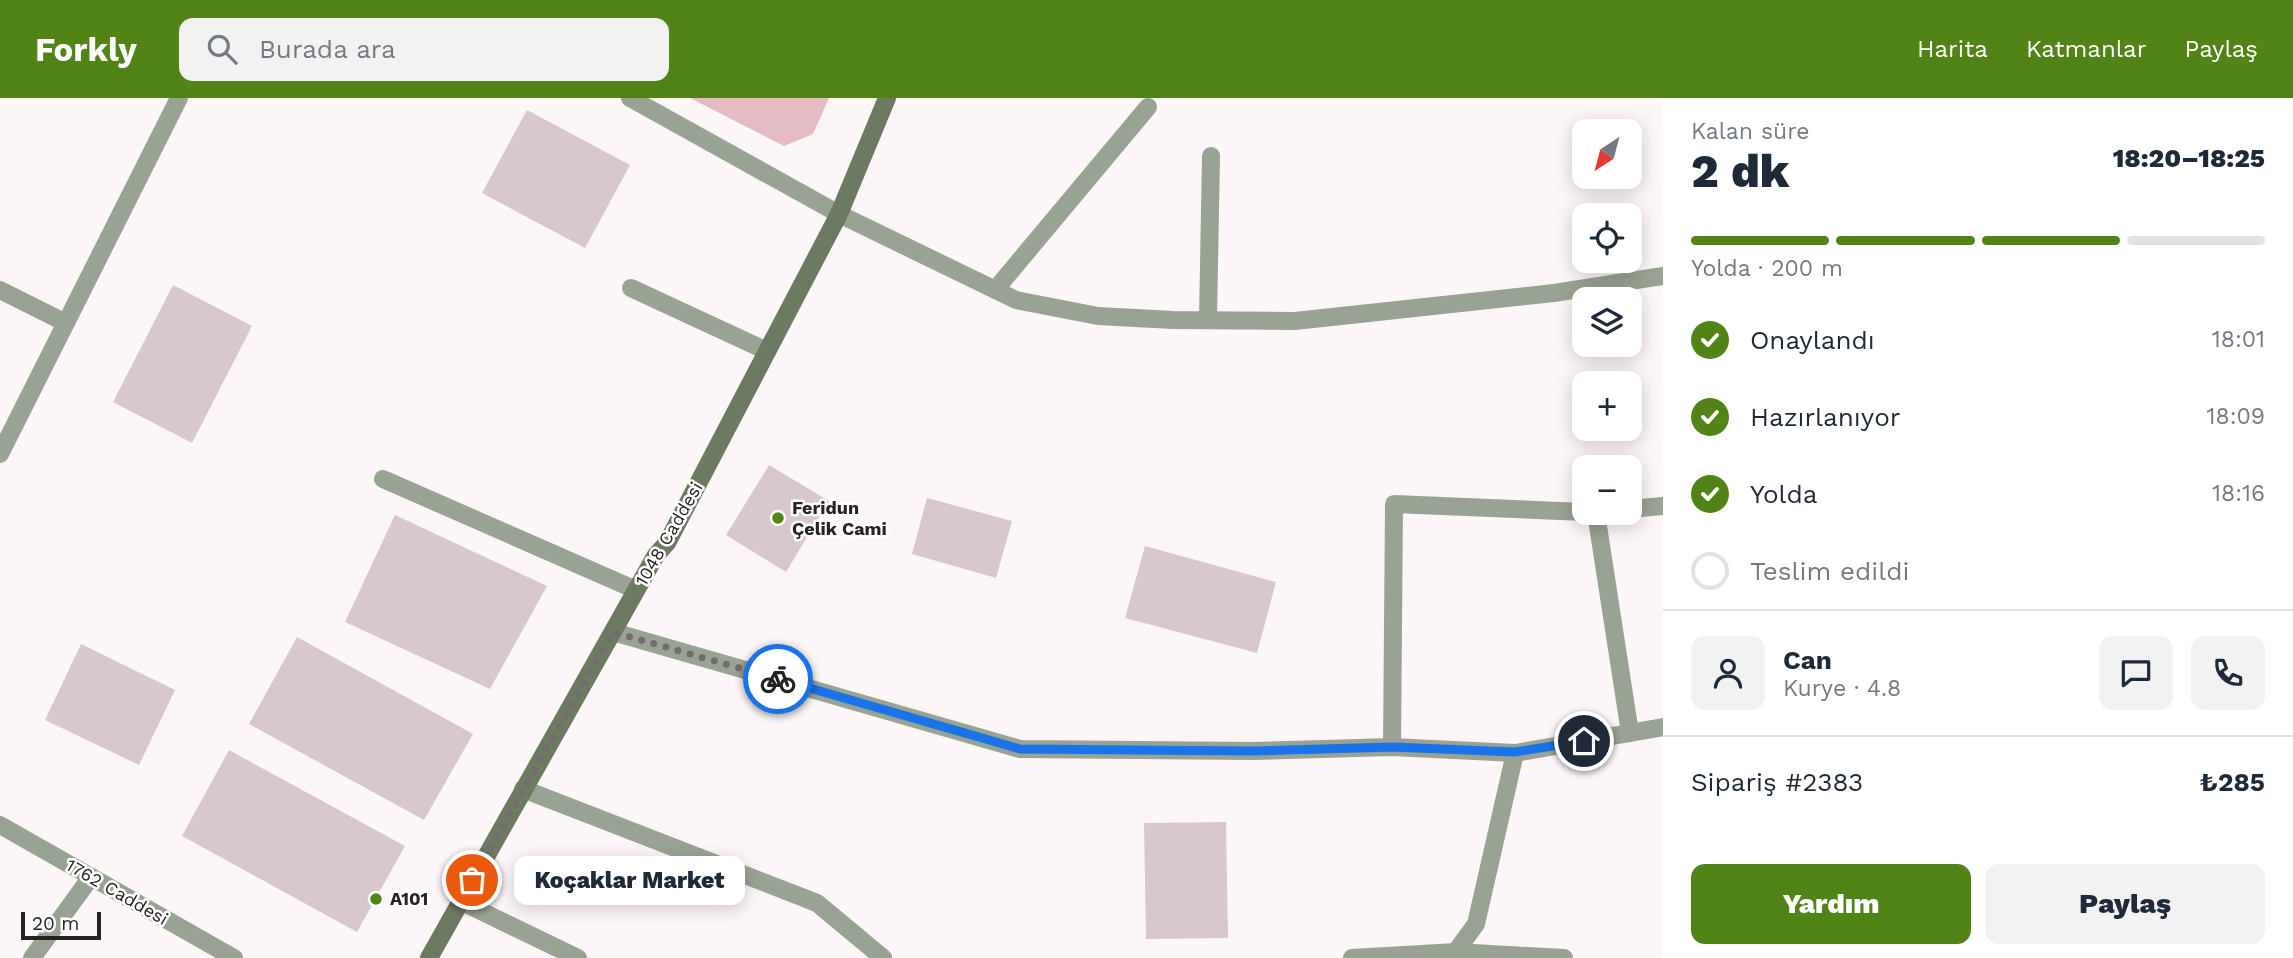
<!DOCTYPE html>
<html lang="tr">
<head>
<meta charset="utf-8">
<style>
	body { margin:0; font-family:"Work Sans",sans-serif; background:#f2f2f3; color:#1f2937; height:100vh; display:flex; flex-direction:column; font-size:26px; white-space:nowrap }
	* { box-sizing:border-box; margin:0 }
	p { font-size:23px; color:#747a83 }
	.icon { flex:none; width:38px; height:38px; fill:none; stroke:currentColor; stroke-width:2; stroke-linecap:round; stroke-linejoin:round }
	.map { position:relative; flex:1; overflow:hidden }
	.drawer { display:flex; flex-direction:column; background:#fff; width:630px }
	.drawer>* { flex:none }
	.needle { width:46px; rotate:216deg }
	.controls { position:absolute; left:1572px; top:21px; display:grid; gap:14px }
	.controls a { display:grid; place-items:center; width:70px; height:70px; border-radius:14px; background:#fff; box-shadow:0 4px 18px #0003; font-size:35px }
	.scale { position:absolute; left:21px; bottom:18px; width:80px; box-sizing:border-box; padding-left:7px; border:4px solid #282223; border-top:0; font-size:19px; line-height:24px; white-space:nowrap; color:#282223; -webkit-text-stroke:5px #fff; paint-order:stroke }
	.pin { position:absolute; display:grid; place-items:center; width:60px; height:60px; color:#fff; margin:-30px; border:4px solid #fff; border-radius:50%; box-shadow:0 2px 7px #0007 }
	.courier { position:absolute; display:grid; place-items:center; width:70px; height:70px; margin:-35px; border:5px solid #1a73e8; border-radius:50%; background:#fff; color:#222; box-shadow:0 2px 9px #0007 }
	.bubble { position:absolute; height:49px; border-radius:14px; background:#fff; box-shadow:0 4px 18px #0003; font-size:23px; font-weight:800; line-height:49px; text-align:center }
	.headline em { font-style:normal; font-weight:800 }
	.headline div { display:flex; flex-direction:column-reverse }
	.headline { display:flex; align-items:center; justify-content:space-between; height:119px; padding:0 28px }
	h1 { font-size:46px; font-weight:800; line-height:52px }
	.bar { display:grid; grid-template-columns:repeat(4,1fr); gap:10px 7px; align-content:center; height:84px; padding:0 28px }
	.bar i { height:9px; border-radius:5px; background:#e0e1e3 }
	.bar .on { background:#518317 }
	.bar p { grid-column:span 4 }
	.line { display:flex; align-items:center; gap:18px; padding:0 28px; border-top:2px solid #e0e1e3 }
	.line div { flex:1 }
	.round { display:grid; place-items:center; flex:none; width:74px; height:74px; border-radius:14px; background:#f2f2f3 }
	ol { padding:0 28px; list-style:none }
	li { display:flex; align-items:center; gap:21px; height:77px }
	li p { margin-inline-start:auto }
	li .icon { padding:7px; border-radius:50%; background:#518317; color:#fff; stroke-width:4 }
	li:last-child { color:#747a83 }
	li i { width:38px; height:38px; border:4px solid #e0e1e3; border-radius:50% }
	.action { display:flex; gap:14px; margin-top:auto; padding:14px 28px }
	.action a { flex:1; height:80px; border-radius:14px; background:#518317; color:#fff; font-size:28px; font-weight:800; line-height:80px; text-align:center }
	.action a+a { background:#f2f2f3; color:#1f2937 }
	header { display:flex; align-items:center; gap:42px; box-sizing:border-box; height:98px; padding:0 35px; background:#518317; color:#fff }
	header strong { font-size:33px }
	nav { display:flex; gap:38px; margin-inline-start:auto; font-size:24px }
	.search { width:490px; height:63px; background:#f2f2f3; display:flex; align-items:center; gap:18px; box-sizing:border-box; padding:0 24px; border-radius:14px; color:#747a83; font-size:26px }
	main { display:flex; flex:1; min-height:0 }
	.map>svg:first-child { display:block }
	.green { fill:#e5bcc4 }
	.building { fill:#d8c8cb }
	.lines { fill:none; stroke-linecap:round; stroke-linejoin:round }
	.minor { stroke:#99a393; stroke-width:18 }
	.tertiary { stroke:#99a393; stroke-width:18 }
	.secondary { stroke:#6c7a62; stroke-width:18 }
	.done { stroke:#736c6e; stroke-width:7; stroke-dasharray:0 12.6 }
	.route { stroke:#1a73e8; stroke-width:9 }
	.poi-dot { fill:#518317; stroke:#fff; stroke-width:2.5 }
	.labels { text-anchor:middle; stroke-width:5; stroke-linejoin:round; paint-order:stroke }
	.poi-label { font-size:18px; font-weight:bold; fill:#282223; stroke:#fff; text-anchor:start }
	.street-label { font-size:18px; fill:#282223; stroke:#fff }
</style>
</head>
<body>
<header>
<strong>Forkly</strong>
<div class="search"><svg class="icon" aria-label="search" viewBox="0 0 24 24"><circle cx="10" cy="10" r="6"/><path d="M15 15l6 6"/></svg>Burada ara</div>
<nav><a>Harita</a><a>Katmanlar</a><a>Paylaş</a></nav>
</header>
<main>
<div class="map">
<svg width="1663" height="860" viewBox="0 0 1663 860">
	<rect width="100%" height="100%" fill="#fdf6f8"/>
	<path class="green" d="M690 0H829L813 36 784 48Z"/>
	<g class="building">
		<path d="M527 12 630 67 585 150 482 95Z"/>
		<path d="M173 187 252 228 192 345 113 304Z"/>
		<path d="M769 367 829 403 786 474 726 437Z"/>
		<path d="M927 400 1012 423 996 480 912 456Z"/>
		<path d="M395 417 547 488 490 591 345 524Z"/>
		<path d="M1145 448 1276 484 1257 555 1125 520Z"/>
		<path d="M297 539 473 636 424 722 249 626Z"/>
		<path d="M81 546 175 592 139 667 45 622Z"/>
		<path d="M229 652 405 748 357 834 182 738Z"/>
		<path d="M1226 724 1228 840 1146 841 1144 725Z"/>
	</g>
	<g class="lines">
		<g class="minor">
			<path d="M631 190 767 253"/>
			<path d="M0 192 66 225"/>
			<path d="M995 192 1148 9"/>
			<path d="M1208 222 1211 58"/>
			<path d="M383 381 636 492"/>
			<path d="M1629 411 1663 408"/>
			<path d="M1596 415 1630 635"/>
			<path d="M1392 649 1394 406 1584 414"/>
			<path d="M523 691 817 805 883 860"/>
			<path d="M460 803 578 860"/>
			<path d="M1352 860 1456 854 1564 860"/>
			<path d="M1451 860 1476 826 1515 655"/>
		</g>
		<g class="tertiary">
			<path d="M630 0 839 116 1016 202 1098 218 1173 222 1295 223 1554 195 1663 178"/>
			<path d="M0 356 179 0"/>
			<path d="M613 534 1020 651 1254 653 1392 649 1515 655 1663 629"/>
			<path d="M0 727 234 860"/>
			<path d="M32 860 91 779"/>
		</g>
		<path class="secondary" d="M429 860 656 457 667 445 839 116 887 0"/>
	</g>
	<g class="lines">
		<path class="done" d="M472 782 613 534 778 581"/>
		<path class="route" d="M778 581 1020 651 1254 653 1392 649 1515 654 1584 643"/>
	</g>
	<g class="poi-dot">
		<circle cx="778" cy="420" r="7"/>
		<circle cx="376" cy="801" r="7"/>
	</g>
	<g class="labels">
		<g class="poi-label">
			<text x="792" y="416">Feridun<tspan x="792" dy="21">Çelik Cami</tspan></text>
			<text x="390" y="807">A101</text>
		</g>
		<g class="street-label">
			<text transform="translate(669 436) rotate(-60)" y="6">1048 Caddesi</text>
			<text transform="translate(117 794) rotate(30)" y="6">1762 Caddesi</text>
		</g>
	</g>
</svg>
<div class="controls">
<a><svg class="needle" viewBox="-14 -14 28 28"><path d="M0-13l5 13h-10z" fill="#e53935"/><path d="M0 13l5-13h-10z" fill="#747a83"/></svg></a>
<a><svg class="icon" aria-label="locate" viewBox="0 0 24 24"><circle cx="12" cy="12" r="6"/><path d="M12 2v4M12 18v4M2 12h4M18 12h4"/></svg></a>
<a><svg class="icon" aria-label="layers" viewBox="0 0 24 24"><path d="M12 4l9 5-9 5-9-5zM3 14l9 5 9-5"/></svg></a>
<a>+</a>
<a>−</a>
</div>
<div class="scale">20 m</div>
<div class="pin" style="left:472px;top:782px;background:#ea580c"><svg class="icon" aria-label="bag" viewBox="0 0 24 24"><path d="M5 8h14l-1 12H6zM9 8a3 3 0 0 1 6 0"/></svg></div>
<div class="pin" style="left:1584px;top:643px;background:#1f2937"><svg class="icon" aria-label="home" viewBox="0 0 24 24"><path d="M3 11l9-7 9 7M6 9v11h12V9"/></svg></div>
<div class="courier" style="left:778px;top:581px"><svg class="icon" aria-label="bike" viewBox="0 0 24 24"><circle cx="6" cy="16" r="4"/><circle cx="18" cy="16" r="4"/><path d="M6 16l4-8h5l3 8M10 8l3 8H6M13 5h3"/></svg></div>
<div class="bubble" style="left:514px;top:758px;width:231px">Koçaklar Market</div>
</div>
<section class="drawer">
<div class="headline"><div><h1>2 dk</h1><p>Kalan süre</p></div><em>18:20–18:25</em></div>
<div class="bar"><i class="on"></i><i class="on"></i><i class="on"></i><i></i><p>Yolda · 200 m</p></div>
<ol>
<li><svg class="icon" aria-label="check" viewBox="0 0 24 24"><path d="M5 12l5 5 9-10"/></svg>Onaylandı<p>18:01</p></li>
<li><svg class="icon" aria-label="check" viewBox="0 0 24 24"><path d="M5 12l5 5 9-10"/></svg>Hazırlanıyor<p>18:09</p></li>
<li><svg class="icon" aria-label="check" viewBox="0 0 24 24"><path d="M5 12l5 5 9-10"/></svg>Yolda<p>18:16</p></li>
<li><i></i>Teslim edildi</li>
</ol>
<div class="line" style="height:126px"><a class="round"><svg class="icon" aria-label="person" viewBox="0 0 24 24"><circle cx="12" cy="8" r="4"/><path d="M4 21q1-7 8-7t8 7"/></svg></a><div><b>Can</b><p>Kurye · 4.8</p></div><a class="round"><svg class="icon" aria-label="chat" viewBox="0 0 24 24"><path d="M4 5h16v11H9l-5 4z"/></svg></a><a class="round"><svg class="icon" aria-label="phone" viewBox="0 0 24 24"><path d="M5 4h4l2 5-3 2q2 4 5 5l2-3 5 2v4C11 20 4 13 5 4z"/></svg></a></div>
<div class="line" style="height:91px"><div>Sipariş #2383</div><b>₺285</b></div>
<div class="action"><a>Yardım</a><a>Paylaş</a></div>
</section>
</main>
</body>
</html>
